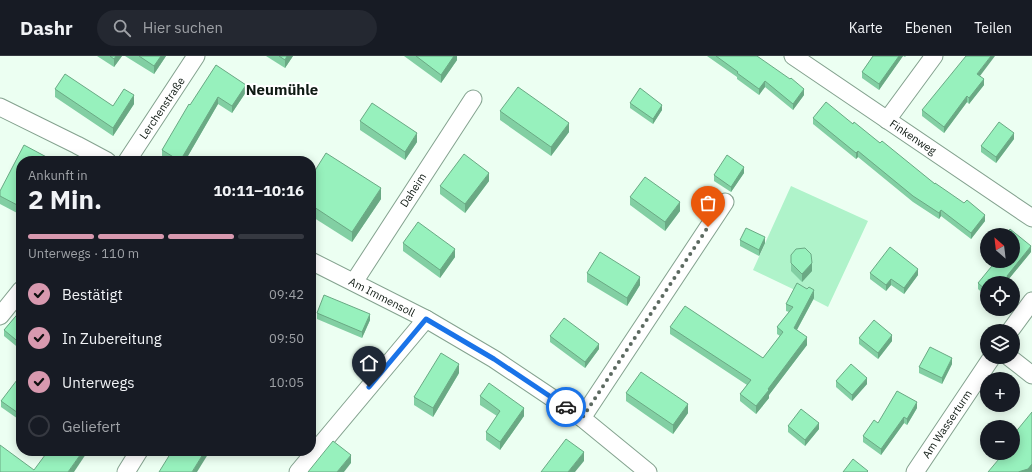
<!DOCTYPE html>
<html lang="de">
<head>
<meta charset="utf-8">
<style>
	body { margin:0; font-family:"IBM Plex Sans",sans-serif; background:#242831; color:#f1f3f6; height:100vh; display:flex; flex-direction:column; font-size:15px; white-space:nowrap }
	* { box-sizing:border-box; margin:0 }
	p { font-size:13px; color:#9ea1a6 }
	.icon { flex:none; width:22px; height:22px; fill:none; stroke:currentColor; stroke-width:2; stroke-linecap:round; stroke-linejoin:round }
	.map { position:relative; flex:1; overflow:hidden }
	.sheet { position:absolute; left:16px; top:100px; width:300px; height:300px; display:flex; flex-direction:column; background:#171b24; border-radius:16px; box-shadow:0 2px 10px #0003 }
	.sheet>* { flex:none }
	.needle { width:26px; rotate:332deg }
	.buttons { position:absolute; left:980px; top:172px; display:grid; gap:8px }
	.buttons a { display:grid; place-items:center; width:40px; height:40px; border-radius:50%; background:#171b24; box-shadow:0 2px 10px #0003; font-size:20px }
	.pin { position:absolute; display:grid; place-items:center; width:34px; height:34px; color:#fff; margin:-41px -17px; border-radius:50% 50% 50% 0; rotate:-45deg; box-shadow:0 0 4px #0007 }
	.pin .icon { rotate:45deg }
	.courier { position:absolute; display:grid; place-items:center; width:40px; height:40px; margin:-20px; border:3px solid #1a73e8; border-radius:50%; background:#fff; color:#222; box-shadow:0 1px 5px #0007 }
	.head em { font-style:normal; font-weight:800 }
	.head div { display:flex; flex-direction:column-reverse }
	.head { display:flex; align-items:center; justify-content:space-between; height:68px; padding:0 12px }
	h1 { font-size:26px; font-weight:800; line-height:30px }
	.bar { display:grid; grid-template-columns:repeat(4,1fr); gap:6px 4px; align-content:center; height:48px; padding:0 12px }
	.bar i { height:5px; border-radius:3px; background:#363941 }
	.bar .current { background:#d899af }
	.bar p { grid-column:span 4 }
	ol { padding:0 12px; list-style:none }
	li { display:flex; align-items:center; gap:12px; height:44px }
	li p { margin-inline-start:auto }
	li .icon { padding:4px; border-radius:50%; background:#d899af; color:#111; stroke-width:4 }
	li:last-child { color:#9ea1a6 }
	li i { width:22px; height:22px; border:2px solid #363941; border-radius:50% }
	header { display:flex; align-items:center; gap:24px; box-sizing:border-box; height:56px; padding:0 20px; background:#171b24; border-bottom:1px solid #363941 }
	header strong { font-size:19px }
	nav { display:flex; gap:22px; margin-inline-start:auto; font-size:14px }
	.search { width:280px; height:36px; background:#242831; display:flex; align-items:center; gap:10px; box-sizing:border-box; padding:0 14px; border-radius:22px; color:#9ea1a6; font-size:15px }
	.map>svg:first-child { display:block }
	.green { fill:#aff3ca }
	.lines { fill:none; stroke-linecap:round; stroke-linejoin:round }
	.street-casing { stroke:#84a28f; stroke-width:19 }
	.street { stroke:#fff; stroke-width:17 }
	.wall { fill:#82cfa3 }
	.shaded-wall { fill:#6aa984 }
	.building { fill:#97f1bd; stroke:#6aa984 }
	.done { stroke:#5c6a61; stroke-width:4; stroke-dasharray:0 7.2 }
	.route { stroke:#1a73e8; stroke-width:5 }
	.labels { text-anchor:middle; stroke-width:4; stroke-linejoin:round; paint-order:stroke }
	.street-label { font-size:11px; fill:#0f1a13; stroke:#fff }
	.district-label { font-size:15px; font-weight:bold; fill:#0f1a13; stroke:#fff }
</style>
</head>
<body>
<header>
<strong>Dashr</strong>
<div class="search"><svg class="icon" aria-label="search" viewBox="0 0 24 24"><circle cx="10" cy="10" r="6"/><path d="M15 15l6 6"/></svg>Hier suchen</div>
<nav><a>Karte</a><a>Ebenen</a><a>Teilen</a></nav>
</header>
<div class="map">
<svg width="1032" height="416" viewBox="0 0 1032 416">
	<rect width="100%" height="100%" fill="#ecfff2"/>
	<path class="green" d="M791 130 868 165 828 251 797 235 753 214Z"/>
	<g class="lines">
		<defs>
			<g id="street">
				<path d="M793 0 1032 162"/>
				<path d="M0 51 77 89 107 105"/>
				<path d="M887 64 934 0"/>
				<path d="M127 105 196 0"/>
				<path d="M311 205 426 263 494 303 582 362 648 416"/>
				<path d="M354 226 473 43"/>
				<path d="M0 260 21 234"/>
				<path d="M1010 275 1032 245"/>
				<path d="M1009 301 1032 319"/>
				<path d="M582 362 725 146"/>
				<path d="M126 416 139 395"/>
				<path d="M298 416 426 263"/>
				<path d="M915 416 992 301"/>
			</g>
		</defs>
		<use href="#street" class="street-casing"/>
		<use href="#street" class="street"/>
	</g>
	<g class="wall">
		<path d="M97 0H122L114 11Z"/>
		<path d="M125 0H166L154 18Z"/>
		<path d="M266 0H293L285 12Z"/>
		<path d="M404 0H457V4L441 27Z"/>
		<path d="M707 0H757L804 39 793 54 765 31 759 39 737 23V21Z"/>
		<path d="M873 0H906L905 1 903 0 879 34 862 22V16Z"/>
		<path d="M216 9 246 36 232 57 218 48 185 105H167L162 102V94Z"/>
		<path d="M980 20 984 29 969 48 967 46 944 77 922 60V54Z"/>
		<path d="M55 33 113 50 134 48 113 80 55 41Z"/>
		<path d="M630 47 662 54 653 68 630 52Z"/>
		<path d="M500 55 569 76 551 100 500 64Z"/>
		<path d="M813 62 853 68 880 87 985 165 971 183 941 160 939 163 913 146 858 101 856 103 813 68Z"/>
		<path d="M360 65 417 86 405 104 360 74Z"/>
		<path d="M1014 83 996 107 981 96V90Z"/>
		<path d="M21 105V159L0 148V140Z"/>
		<path d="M744 117 731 136 714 125V119Z"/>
		<path d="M311 121 381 143 352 186 311 160Z"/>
		<path d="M489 125 465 157 440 138V130Z"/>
		<path d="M630 141 680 155 665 175 630 149Z"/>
		<path d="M740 184 765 187 759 200 740 190Z"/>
		<path d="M403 187 455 201 440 222 403 195Z"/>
		<path d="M1031 196 1008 224V227H987V241L978 233V227Z"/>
		<path d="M791 199 812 215 802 226 791 215Z"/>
		<path d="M587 217 640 229 627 250 587 226Z"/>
		<path d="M870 217 918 219 904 238 891 229 886 235 870 223Z"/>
		<path d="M814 242 797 274 807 289 769 339V342L756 358 740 345V338L747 329 670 278V271L763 302 780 280 777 278V271L789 256 786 255V248Z"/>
		<path d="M21 254V294L4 280V274Z"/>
		<path d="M317 257 370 264 362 282 317 263Z"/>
		<path d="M550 280 599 293 585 312 550 286Z"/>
		<path d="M859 282 892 285 878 303 859 288Z"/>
		<path d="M952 308 942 328 919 317V311Z"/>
		<path d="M459 317 433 361 414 349V341Z"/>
		<path d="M836 325 867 328 852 345 836 331Z"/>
		<path d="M21 327V365L1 351V345Z"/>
		<path d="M626 337 688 357 673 378 626 345Z"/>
		<path d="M480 340 524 360 500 394 486 384V376L497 360 480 349Z"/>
		<path d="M917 352 907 369 904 367 881 399 863 386V380L878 367Z"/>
		<path d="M788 370 819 373 805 390 788 376Z"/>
	</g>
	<g class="shaded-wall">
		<path d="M116 0H122L114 11V3Z"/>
		<path d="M161 0H166L154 18V10Z"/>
		<path d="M287 0H293L285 12V4Z"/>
		<path d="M454 0H457V4L441 27V19Z"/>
		<path d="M899 0H903L879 34V28Z"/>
		<path d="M991 0H995L977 24V18Z"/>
		<path d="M984 23V29L969 48V42Z"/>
		<path d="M765 25V31L759 39V33Z"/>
		<path d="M246 29V36L232 57V50Z"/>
		<path d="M804 33V39L793 54V48Z"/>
		<path d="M134 39V48L113 80V72Z"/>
		<path d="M967 40V46L944 77V71Z"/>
		<path d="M218 41V48L185 105H180Z"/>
		<path d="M662 49V54L653 68V63Z"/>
		<path d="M569 67V76L551 100V91Z"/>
		<path d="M417 77V86L405 104V96Z"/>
		<path d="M1014 77V83L996 107V101Z"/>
		<path d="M858 95V101L856 103V97Z"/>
		<path d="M744 111V117L731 136V131Z"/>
		<path d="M489 117V125L465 157V148Z"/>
		<path d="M381 132V143L352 186V176Z"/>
		<path d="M680 146V155L665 175V166Z"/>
		<path d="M941 154V160L939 163V157Z"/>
		<path d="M985 159V165L971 183V177Z"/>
		<path d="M765 181V187L759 200V194Z"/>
		<path d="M1031 190V196L1008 224V227H1004L1007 220Z"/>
		<path d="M455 193V201L440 222V214Z"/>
		<path d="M812 207V215L802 226V218Z"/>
		<path d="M918 213V219L904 238V232Z"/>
		<path d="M640 221V229L627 250V242Z"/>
		<path d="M891 223V229L886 235V229Z"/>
		<path d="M814 234V242L794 279V272Z"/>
		<path d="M370 258V264L362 282V276Z"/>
		<path d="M892 279V285L878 303V297Z"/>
		<path d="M807 281V289L769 339V342L756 358V350L768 333Z"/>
		<path d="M599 288V293L585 312V306Z"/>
		<path d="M952 302V308L942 328V322Z"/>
		<path d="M459 308V317L433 361V352Z"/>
		<path d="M867 322V328L852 345V339Z"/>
		<path d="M917 346V352L907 369V363Z"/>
		<path d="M688 348V357L673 378V369Z"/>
		<path d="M524 352V360L500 394V386Z"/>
		<path d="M904 361V367L881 399V393Z"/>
		<path d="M819 367V373L805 390V384Z"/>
		<path d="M83 395H88L74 416H68Z"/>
		<path d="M205 395H210L197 416H192Z"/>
		<path d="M584 396V405L575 416H568Z"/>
		<path d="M351 399V407L344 416H337Z"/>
		<path d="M1032 408V416H1018Z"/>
	</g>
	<g class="building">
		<path d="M110 0H116L114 3Z"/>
		<path d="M139 0H161L154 10Z"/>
		<path d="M279 0H287L285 4Z"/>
		<path d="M416 0H454L441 19Z"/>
		<path d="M716 0H757L790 23 791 22 804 33 793 48 765 25 759 33 737 17 738 16Z"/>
		<path d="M873 0H899L879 28 862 16Z"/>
		<path d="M966 0H991L977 18 984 23 969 42 967 40 944 71 922 54Z"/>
		<path d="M216 9 246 29 232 50 218 41 180 105 162 94 189 48 190 49Z"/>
		<path d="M65 18 113 50 124 33 134 39 113 72 55 33Z"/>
		<path d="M518 31 569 67 551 91 500 55Z"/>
		<path d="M640 32 662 49 653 63 630 47Z"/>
		<path d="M826 46 853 68 854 66 880 87 882 85 935 128V127L964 147 967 144 985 159 971 177 941 154 939 157 913 140 858 95 856 97 813 62Z"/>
		<path d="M372 47 417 77 405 96 360 65Z"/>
		<path d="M999 66 1014 77 996 101 981 90Z"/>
		<path d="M24 89 54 105H21V151L0 140V135Z"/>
		<path d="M326 97 381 132 352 176 311 149V121Z"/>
		<path d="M464 98 489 117 465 148 440 130Z"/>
		<path d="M727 99 744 111 731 131 714 119Z"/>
		<path d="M645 121 680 146 665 166 630 141Z"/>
		<path d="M418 166 455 193 440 214 403 187Z"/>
		<path d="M746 172 765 181 759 194 740 184Z"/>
		<path d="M1010 173 1031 190 1007 220 1008 222 1004 227H987V235L978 227 996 205H1013V179H1006Z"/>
		<path d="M890 191 918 213 904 232 891 223 886 229 870 217Z"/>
		<path d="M805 192 811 198 812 207 802 218 791 207V199L796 193Z"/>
		<path d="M600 196 640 221 627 242 587 217Z"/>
		<path d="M797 227 807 233 809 231 814 234 794 272 807 281 768 333 769 334 756 350 740 338 751 324 670 271 685 250 763 302 783 276 777 271 793 251 786 248Z"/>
		<path d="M324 239 370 258 362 276 317 257Z"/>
		<path d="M21 254V288L4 274Z"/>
		<path d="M564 262 599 288 585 306 550 280Z"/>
		<path d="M874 264 892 279 878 297 859 282Z"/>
		<path d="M930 291 952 302 942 322 919 311Z"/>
		<path d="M441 297 459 308 433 352 414 341Z"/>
		<path d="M851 308 867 322 852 339 836 325Z"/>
		<path d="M641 316 688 348 673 369 626 337Z"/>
		<path d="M17 324 21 327V359L1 345Z"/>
		<path d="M489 327 524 352 500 386 486 376 500 355 480 340Z"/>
		<path d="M897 335 917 346 907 363 904 361 881 393 863 380 874 364 878 367Z"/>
		<path d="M801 353 819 367 805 384 788 370Z"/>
		<path d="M1032 356V408L1028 413 1018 416H988L1004 397H1013V377L1014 378Z"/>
		<path d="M566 383 584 396 568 416H541Z"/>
		<path d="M333 385 351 399 337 416H308Z"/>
		<path d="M0 389 34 414 48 395H83L68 416H0Z"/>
		<path d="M172 395H205L192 416H159Z"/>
		<path d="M853 403 868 415 867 416H843Z"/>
	</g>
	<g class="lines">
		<path class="done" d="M566 351 582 362 708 171"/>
		<path class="route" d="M369 331 426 263 494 303 566 351"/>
	</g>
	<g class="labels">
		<g class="street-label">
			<text transform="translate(162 52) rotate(-56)" y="4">Lerchenstraße</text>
			<text transform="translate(913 81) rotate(34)" y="4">Finkenweg</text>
			<text transform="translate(413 134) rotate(-57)" y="4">Daheim</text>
			<text transform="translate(382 241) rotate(27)" y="4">Am Immensoll</text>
			<text transform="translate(947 368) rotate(-56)" y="4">Am Wasserturm</text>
		</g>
		<g class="district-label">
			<text x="282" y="39">Neumühle</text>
		</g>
	</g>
</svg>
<div class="buttons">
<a><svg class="needle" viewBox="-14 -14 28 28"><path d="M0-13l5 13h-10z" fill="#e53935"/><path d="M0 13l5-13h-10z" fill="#9ea1a6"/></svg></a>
<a><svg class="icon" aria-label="locate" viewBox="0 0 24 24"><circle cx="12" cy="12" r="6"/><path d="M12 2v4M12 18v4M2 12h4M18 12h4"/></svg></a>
<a><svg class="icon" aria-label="layers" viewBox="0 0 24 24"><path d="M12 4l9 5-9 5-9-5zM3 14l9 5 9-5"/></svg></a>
<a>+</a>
<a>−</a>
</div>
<div class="pin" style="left:708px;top:171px;background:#ea580c"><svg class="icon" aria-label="bag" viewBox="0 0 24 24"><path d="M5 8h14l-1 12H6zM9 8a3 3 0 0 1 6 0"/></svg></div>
<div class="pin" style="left:369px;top:331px;background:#1f2937"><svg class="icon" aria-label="home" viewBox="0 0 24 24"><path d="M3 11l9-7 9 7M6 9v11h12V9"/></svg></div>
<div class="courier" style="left:566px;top:351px"><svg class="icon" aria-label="car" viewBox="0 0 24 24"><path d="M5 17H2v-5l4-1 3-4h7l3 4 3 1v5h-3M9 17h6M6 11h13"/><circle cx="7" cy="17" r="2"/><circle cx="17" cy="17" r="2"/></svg></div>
<section class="sheet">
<div class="head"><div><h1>2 Min.</h1><p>Ankunft in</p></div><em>10:11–10:16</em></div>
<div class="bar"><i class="current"></i><i class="current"></i><i class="current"></i><i></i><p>Unterwegs · 110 m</p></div>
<ol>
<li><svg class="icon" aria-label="check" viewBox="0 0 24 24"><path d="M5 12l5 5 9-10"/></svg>Bestätigt<p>09:42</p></li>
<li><svg class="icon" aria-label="check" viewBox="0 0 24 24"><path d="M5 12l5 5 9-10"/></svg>In Zubereitung<p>09:50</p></li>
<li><svg class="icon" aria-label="check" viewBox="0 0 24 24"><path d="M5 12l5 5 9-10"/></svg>Unterwegs<p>10:05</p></li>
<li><i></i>Geliefert</li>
</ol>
</section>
</div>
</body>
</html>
